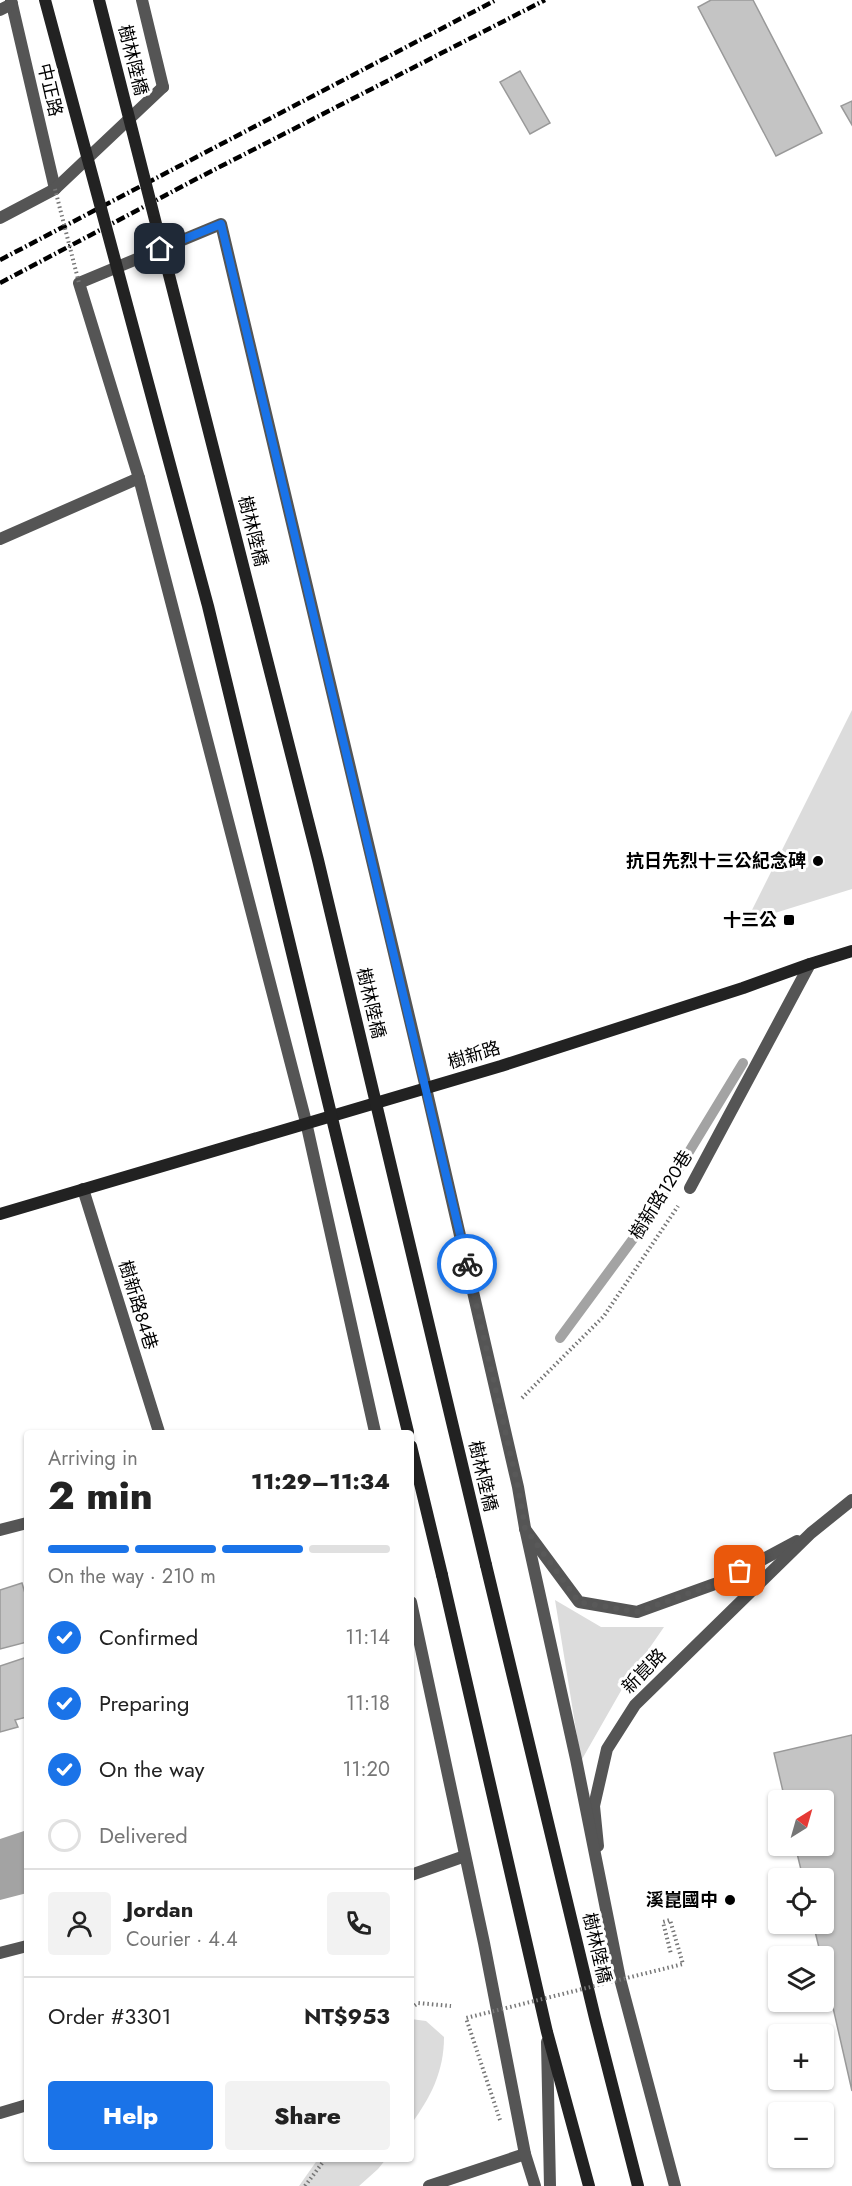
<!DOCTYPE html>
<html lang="en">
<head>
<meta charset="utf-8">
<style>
	body { margin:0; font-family:Jost,"Noto Sans TC",sans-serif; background:#f2f2f2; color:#222; height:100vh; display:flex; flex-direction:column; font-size:22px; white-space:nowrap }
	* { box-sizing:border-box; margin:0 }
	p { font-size:20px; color:#767676 }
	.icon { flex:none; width:33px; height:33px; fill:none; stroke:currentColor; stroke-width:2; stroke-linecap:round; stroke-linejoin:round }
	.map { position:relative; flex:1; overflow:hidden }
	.drawer { position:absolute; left:24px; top:1430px; width:390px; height:732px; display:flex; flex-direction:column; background:#fff; border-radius:6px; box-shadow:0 2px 4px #0004 }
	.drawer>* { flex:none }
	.needle { width:39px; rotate:37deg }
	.fabs { position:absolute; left:768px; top:1790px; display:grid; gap:12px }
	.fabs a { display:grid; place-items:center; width:66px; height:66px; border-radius:6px; background:#fff; box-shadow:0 2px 4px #0004; font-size:30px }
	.pin { position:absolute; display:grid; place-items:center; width:51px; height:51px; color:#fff; margin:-26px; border-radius:12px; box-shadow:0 3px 9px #0006 }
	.courier { position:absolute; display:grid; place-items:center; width:60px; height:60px; margin:-30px; border:4px solid #1a73e8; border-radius:50%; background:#fff; color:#222; box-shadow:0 2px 8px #0007 }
	.overview em { font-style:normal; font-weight:800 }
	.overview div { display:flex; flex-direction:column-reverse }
	.overview { display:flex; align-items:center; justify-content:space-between; height:102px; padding:0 24px }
	h1 { font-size:39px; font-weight:800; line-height:45px }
	.bar { display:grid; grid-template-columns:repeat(4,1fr); gap:9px 6px; align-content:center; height:72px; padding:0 24px }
	.bar i { height:8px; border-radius:4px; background:#e0e0e0 }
	.bar .on { background:#1a73e8 }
	.bar p { grid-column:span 4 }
	.line { display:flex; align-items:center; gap:15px; padding:0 24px; border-top:2px solid #e0e0e0 }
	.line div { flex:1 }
	.round { display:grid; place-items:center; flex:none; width:63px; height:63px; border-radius:6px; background:#f2f2f2 }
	ol { padding:0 24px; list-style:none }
	li { display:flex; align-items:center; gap:18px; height:66px }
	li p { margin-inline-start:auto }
	li .icon { padding:6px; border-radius:50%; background:#1a73e8; color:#fff; stroke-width:4 }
	li:last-child { color:#767676 }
	li i { width:33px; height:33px; border:3px solid #e0e0e0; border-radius:50% }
	.action { display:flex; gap:12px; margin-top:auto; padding:12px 24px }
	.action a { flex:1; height:69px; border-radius:6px; background:#1a73e8; color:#fff; font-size:24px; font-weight:800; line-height:69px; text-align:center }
	.action a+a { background:#f2f2f2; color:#222 }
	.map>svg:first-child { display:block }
	.green { fill:#dcdcdc }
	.water { fill:#a3a3a3 }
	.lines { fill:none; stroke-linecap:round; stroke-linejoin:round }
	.stream { stroke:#a3a3a3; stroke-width:10 }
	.building { fill:#c4c4c4; stroke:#999; stroke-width:1.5 }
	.path { stroke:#777; stroke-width:4; stroke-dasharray:1.5 3; stroke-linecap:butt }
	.service { stroke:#555; stroke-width:12 }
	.minor { stroke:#555; stroke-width:12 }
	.tertiary { stroke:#555; stroke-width:12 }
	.secondary { stroke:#222; stroke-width:12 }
	.rail { stroke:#000; stroke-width:4.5; stroke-dasharray:9 3 1.5 3; stroke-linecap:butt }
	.path-bridge { stroke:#777; stroke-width:4; stroke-dasharray:1.5 3; stroke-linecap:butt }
	.secondary-bridge { stroke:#222; stroke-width:12 }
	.done { stroke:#595959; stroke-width:6; stroke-dasharray:0 10.8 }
	.route { stroke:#1a73e8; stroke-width:8 }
	.poi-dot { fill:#000; stroke:#fff; stroke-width:2 }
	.labels { text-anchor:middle; stroke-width:6; stroke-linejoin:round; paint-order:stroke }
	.street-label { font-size:18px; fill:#000; stroke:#fff }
	.poi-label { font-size:18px; font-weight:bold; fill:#000; stroke:#fff; text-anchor:end }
</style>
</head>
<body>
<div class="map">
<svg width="852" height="2186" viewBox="0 0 852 2186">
	<rect width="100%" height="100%" fill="#fff"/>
	<g class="green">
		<path d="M852 710V889L746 922Z"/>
		<path d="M555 1600 601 1627H664L626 1682 581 1761Z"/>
		<path d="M411 2019 426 2021 444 2037C444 2071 431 2097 411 2124Z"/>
		<path d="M318 2159V2158L386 2159 378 2169 359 2186H299Z"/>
	</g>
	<path class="water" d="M27 1830V1893L0 1900V1839Z"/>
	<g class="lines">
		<path class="stream" d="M560 1338 650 1216 743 1063"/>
	</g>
	<g class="building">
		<path d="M711 0H753L822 133 776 156 698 7Z"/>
		<path d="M520 71 550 123 530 134 500 82Z"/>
		<path d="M852 101V125L841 106Z"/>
		<path d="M22 1583 27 1600V1642L0 1649V1590Z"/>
		<path d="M27 1657V1717L15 1720 18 1727 0 1732V1666Z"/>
		<path d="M852 1735V2091L824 1968V1956H821L813 1923H824V1878H803L795 1845H824V1800H785L774 1753Z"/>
	</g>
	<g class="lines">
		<g class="path">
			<path d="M522 1398 604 1316 678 1206"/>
			<path d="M411 2008 418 2003 451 2006"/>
			<path d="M305 2186 326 2158"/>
		</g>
		<g class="service">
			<path d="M11 0 55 189"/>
			<path d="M0 10 12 4"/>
			<path d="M0 218 55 189 163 87"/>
			<path d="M0 539 139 478"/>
			<path d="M306 1122 139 478 79 283 221 224 426 1088"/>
			<path d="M690 1188 810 964"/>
			<path d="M83 1189 159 1432"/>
			<path d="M0 1530 27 1523"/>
			<path d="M0 1953 27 1946"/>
			<path d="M0 2113 27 2105"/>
			<path d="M429 2186 525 2154"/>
		</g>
		<g class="minor">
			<path d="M142 0 163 87"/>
			<path d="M525 1529 579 1602 637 1612 723 1581 797 1541"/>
			<path d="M598 1846 594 1806 607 1749 635 1705 811 1533 852 1500"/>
			<path d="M411 1875 465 1856"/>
		</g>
		<g class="tertiary">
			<path d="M426 1088 518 1487 525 1528 576 1759 620 1979 675 2186"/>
			<path d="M306 1122 375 1432"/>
			<path d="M411 1602 484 1943 525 2154 535 2186"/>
			<path d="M547 2042 550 2186"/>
		</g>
		<g class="secondary">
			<path d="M0 1214 501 1066 743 988 810 964 852 951"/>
			<path d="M486 1565 595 2018 638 2186"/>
			<path d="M442 1575 547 2032 589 2186"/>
		</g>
		<g class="rail">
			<path d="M0 260 496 0"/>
			<path d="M0 283 200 177 545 0"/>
		</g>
		<g class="path-bridge">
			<path d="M55 189 79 283"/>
			<path d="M500 2120 466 2018 683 1964 670 1920 663 1922 671 1954"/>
		</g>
		<g class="secondary-bridge">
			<path d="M45 0 208 606 408 1432"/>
			<path d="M99 0 318 860 486 1565"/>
			<path d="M411 1446 442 1575"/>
		</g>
	</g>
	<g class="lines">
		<path class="done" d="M467 1264 518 1487 525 1528 579 1602 637 1612 723 1581 740 1571"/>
		<path class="route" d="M160 249 221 224 467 1264"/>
	</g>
	<g class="poi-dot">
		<circle cx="818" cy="861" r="6"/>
		<rect x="783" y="914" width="12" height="12" rx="3"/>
		<circle cx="730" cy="1900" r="6"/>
	</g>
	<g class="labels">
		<g class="street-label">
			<text transform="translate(133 60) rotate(76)" y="6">樹林陸橋</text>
			<text transform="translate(50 90) rotate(77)" y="6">中正路</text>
			<text transform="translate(253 531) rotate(76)" y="6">樹林陸橋</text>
			<text transform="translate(371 1003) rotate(77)" y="6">樹林陸橋</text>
			<text transform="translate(474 1055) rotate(-17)" y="6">樹新路</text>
			<text transform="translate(661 1195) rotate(-58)" y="6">樹新路120巷</text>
			<text transform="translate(138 1305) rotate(73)" y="6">樹新路84巷</text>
			<text transform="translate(483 1476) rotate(77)" y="6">樹林陸橋</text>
			<text transform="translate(644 1671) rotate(-46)" y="6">新崑路</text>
			<text transform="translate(597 1948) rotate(77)" y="6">樹林陸橋</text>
		</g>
		<g class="poi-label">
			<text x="806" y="867">抗日先烈十三公紀念碑</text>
			<text x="777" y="926">十三公</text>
			<text x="718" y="1906">溪崑國中</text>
		</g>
	</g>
</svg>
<div class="fabs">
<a><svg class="needle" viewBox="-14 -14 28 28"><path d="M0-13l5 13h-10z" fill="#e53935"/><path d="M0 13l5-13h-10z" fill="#767676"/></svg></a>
<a><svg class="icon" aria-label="locate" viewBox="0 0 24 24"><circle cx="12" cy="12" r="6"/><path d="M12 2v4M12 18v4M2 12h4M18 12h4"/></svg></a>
<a><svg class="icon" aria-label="layers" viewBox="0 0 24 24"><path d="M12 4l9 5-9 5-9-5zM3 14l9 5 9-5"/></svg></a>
<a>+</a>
<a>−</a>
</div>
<div class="pin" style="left:740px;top:1571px;background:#ea580c"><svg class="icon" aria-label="bag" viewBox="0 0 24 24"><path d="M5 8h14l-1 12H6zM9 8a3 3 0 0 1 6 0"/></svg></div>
<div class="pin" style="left:160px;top:249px;background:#1f2937"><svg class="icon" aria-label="home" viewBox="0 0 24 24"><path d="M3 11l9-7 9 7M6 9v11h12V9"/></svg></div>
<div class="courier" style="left:467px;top:1264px"><svg class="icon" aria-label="bike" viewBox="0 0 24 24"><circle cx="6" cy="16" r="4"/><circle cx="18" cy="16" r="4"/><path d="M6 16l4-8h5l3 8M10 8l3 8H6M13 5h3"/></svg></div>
<section class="drawer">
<div class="overview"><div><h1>2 min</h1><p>Arriving in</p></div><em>11:29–11:34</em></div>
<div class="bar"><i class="on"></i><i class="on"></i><i class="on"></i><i></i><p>On the way · 210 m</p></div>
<ol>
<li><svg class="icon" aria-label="check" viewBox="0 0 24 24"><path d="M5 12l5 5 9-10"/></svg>Confirmed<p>11:14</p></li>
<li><svg class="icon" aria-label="check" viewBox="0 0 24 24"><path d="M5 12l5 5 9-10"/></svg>Preparing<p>11:18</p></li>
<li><svg class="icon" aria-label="check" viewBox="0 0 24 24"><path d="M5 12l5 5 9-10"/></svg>On the way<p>11:20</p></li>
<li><i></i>Delivered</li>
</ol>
<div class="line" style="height:108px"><a class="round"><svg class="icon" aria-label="person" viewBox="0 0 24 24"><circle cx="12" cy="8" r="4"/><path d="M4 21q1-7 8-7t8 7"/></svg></a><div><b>Jordan</b><p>Courier · 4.4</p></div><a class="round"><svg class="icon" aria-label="phone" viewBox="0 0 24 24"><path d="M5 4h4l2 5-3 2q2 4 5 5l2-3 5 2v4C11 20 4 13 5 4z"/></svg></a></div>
<div class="line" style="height:78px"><div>Order #3301</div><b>NT$953</b></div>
<div class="action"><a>Help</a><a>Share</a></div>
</section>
</div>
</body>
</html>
